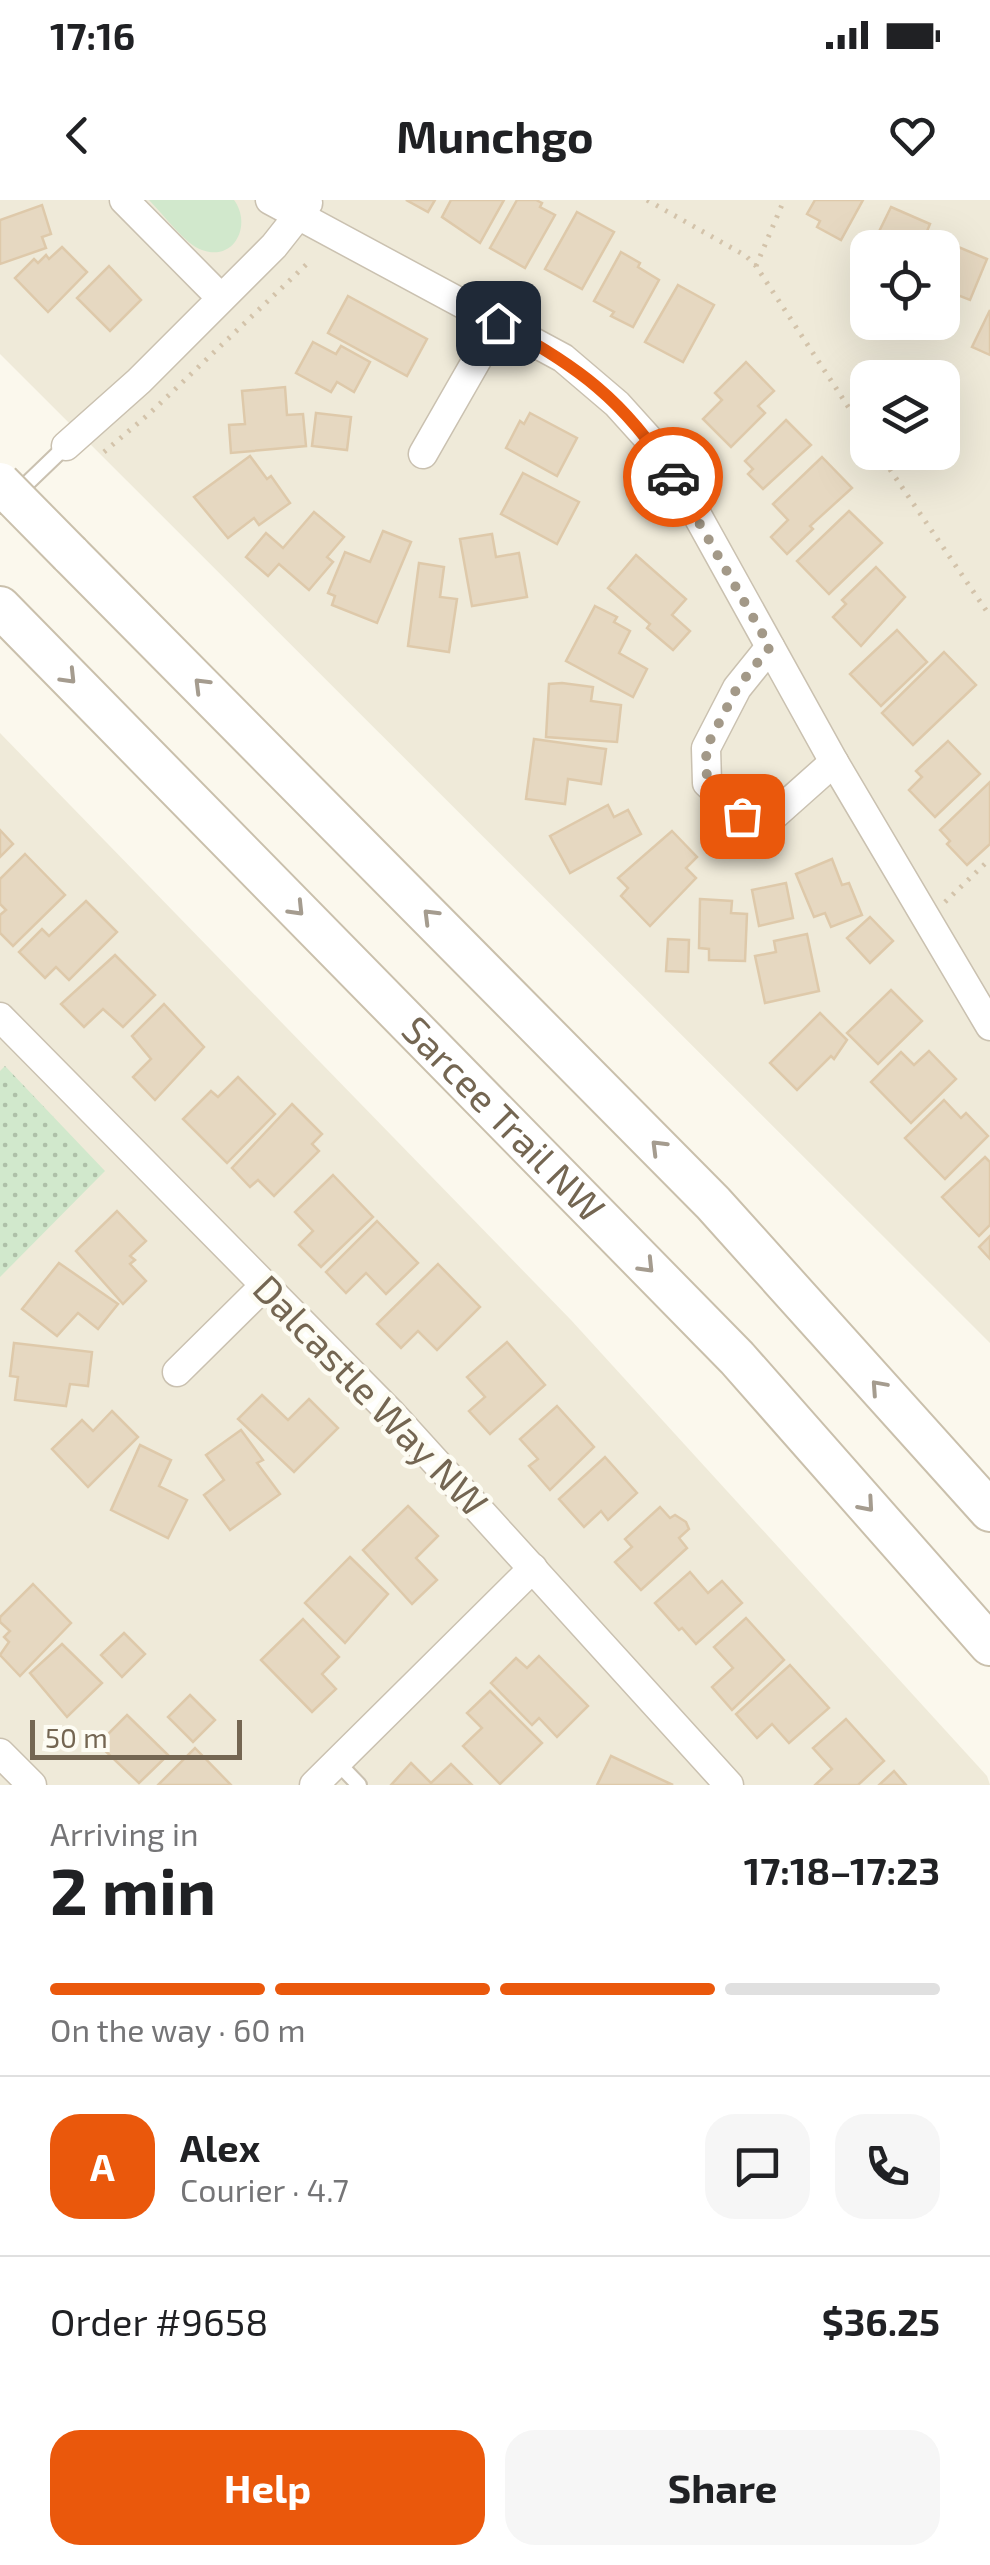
<!DOCTYPE html>
<html lang="en">
<head>
<meta charset="utf-8">
<style>
	body { margin:0; font-family:"Exo 2",sans-serif; background:#f6f6f6; color:#202124; height:100vh; display:flex; flex-direction:column; font-size:38px; white-space:nowrap }
	* { box-sizing:border-box; margin:0 }
	p { font-size:32px; color:#757577 }
	.icon { flex:none; width:55px; height:55px; fill:none; stroke:currentColor; stroke-width:2; stroke-linecap:round; stroke-linejoin:round }
	.map { position:relative; height:1585px; overflow:hidden }
	.panel { display:flex; flex-direction:column; background:#fff; flex:1 }
	.panel>* { flex:none }
	.controls { position:absolute; left:850px; top:30px; display:grid; gap:20px }
	.controls a { display:grid; place-items:center; width:110px; height:110px; border-radius:20px; background:#fff; box-shadow:0 10px 40px #0002; font-size:50px }
	.scale { position:absolute; left:30px; bottom:25px; width:212px; box-sizing:border-box; padding-left:10px; border:5px solid #746652; border-top:0; font-size:28px; line-height:35px; white-space:nowrap; color:#746652; -webkit-text-stroke:8px #fdfcf3; paint-order:stroke }
	.pin { position:absolute; display:grid; place-items:center; width:85px; height:85px; color:#fff; margin:-42px; border-radius:20px; box-shadow:0 5px 15px #0006 }
	.courier { position:absolute; display:grid; place-items:center; width:100px; height:100px; margin:-50px; border:8px solid #ea580c; border-radius:50%; background:#fff; color:#222; box-shadow:0 2px 12px #0007 }
	.summary em { font-style:normal; font-weight:700 }
	.summary div { display:flex; flex-direction:column-reverse }
	.summary { display:flex; align-items:center; justify-content:space-between; height:170px; padding:0 50px }
	h1 { font-size:65px; font-weight:700; line-height:75px }
	.bar { display:grid; grid-template-columns:repeat(4,1fr); gap:15px 10px; align-content:center; height:120px; padding:0 50px }
	.bar i { height:12px; border-radius:8px; background:#e0e0e0 }
	.bar .selected { background:#ea580c }
	.bar p { grid-column:span 4 }
	.line { display:flex; align-items:center; gap:25px; padding:0 50px; border-top:2px solid #e0e0e0 }
	.line div { flex:1 }
	.round { display:grid; place-items:center; flex:none; width:105px; height:105px; border-radius:30px; background:#f6f6f6 }
	.primary-button { display:flex; gap:20px; margin-top:auto; padding:20px 50px }
	.primary-button a { flex:1; height:115px; border-radius:30px; background:#ea580c; color:#fff; font-size:40px; font-weight:700; line-height:115px; text-align:center }
	.primary-button a+a { background:#f6f6f6; color:#202124 }
	.status { display:flex; justify-content:space-between; align-items:center; height:70px; padding:0 50px; background:#fff; direction:ltr }
	.status svg { height:28px; fill:currentColor }
	header { display:flex; justify-content:space-between; align-items:center; height:130px; padding:0 50px; background:#fff; font-size:45px; font-weight:700 }
	.map>svg:first-child { display:block }
	.residential { fill:#efead9; fill-rule:evenodd }
	.grass { fill:#d1e8cc }
	.park { fill:url(#park-dots) }
	.building { fill:#e6d8c1; stroke:#dec9aa; stroke-width:2.5 }
	.lines { fill:none; stroke-linecap:round; stroke-linejoin:round }
	.lane-casing { stroke:#cac1b0; stroke-width:18 }
	.street-casing { stroke:#cac1b0; stroke-width:31 }
	.secondary-casing { stroke:#cac0ac; stroke-width:44 }
	.path { stroke:#d3c3aa; stroke-width:5; stroke-dasharray:2.5 8; stroke-linecap:butt }
	.lane { stroke:#fff; stroke-width:14 }
	.street { stroke:#fff; stroke-width:28 }
	.secondary { stroke:#fff; stroke-width:40 }
	.secondary-bridge-casing { stroke:#cac0ac; stroke-width:44; stroke-linecap:butt }
	.secondary-bridge { stroke:#fff; stroke-width:40 }
	.oneway { stroke:#a59c8f }
	.done { stroke:#a39988; stroke-width:10; stroke-dasharray:0 18 }
	.route { stroke:#ea580c; stroke-width:12 }
	.labels { text-anchor:middle; stroke-width:9; stroke-linejoin:round; paint-order:stroke }
	.street-label { font-size:38px; fill:#746652; stroke:#fdfcf3 }
</style>
</head>
<body>
<div class="status"><b>17:16</b><svg viewBox="0 0 49 12"><path d="M0 12V9h3v3zM5 12V6h3v6zM10 12V3h3v9zM15 12V0h3v12zM26 1h20v11H26zM47 4h2v5h-2z"/></svg></div>
<header><svg class="icon" aria-label="back" viewBox="0 0 24 24"><path d="M15 5l-7 7 7 7"/></svg>Munchgo<svg class="icon" aria-label="heart" viewBox="0 0 24 24"><path d="M12 20l-8-8c-3-5 5-10 8-4 3-6 11-1 8 4z"/></svg></header>
<div class="map">
<svg width="990" height="1585" viewBox="0 0 990 1585">
	<defs>
		<pattern id="park-dots" width="8" height="8" patternUnits="userSpaceOnUse" patternTransform="scale(2.5)"><rect width="8" height="8" fill="#d1e8cc"/><path d="M2 2h.1M6 6h.1" fill="none" stroke="#aec0a8" stroke-width="1.8" stroke-linecap="round"/></pattern>
	</defs>
	<rect width="100%" height="100%" fill="#fbf8ed"/>
	<g class="residential">
		<path d="M0 0H990V1143L0 154ZM868 48H942V122H868ZM868 178H942V252H868Z"/>
		<path d="M0 533 571 1120 987 1576 990 1585H0Z"/>
	</g>
	<path class="grass" d="M149 0H234C252 24 235 62 202 50 186 45 162 13 149 0Z"/>
	<path class="park" d="M5 866 105 971 0 1077V871Z"/>
	<g class="building">
		<path d="M406 0H435L428 12Z"/>
		<path d="M451 0H504L480 43 442 17Z"/>
		<path d="M517 0H536L542 3 540 7 555 15 525 68 490 48Z"/>
		<path d="M815 0H863L841 40 817 27 820 21 807 14Z"/>
		<path d="M42 5 51 34 42 37 46 48 0 64V20Z"/>
		<path d="M891 7 930 24 920 48H871Z"/>
		<path d="M577 12 614 32 582 89 545 69Z"/>
		<path d="M944 41 987 59 970 100 942 89 941 48Z"/>
		<path d="M62 47 87 72 48 112 15 78 34 59 38 63 46 55 49 59Z"/>
		<path d="M621 52 640 63 638 67 659 80 633 127 611 116 614 112 594 101Z"/>
		<path d="M109 66 141 100 110 131 77 98Z"/>
		<path d="M678 85 714 105 683 162 645 142Z"/>
		<path d="M348 96 427 139 407 176 328 133Z"/>
		<path d="M990 110V155L972 147Z"/>
		<path d="M313 142 336 154 341 146 370 162 354 192 337 182 331 192 296 173Z"/>
		<path d="M746 162 774 191 758 206 765 213 731 247 703 219 722 200 715 193Z"/>
		<path d="M285 187 287 215 303 214 306 246 231 253 229 225 245 224 242 191Z"/>
		<path d="M316 213 351 217 347 250 312 246Z"/>
		<path d="M530 213 577 238 557 276 506 248 520 221 524 224Z"/>
		<path d="M786 220 811 245 763 289 748 274 753 269 745 261Z"/>
		<path d="M250 256 267 279 271 276 290 303 259 325 254 318 228 338 194 297Z"/>
		<path d="M822 257 852 288 810 326 813 329 787 354 771 337 788 320 773 304Z"/>
		<path d="M523 273 579 302 557 344 501 314Z"/>
		<path d="M849 311 882 343 829 394 797 361Z"/>
		<path d="M314 312 344 337 327 357 333 362 309 390 279 364 268 376 246 357 266 333 283 348Z"/>
		<path d="M383 331 411 342 377 423 332 405 335 396 328 393 345 352 370 362Z"/>
		<path d="M492 334 496 357 519 353 527 397 472 406 460 339Z"/>
		<path d="M636 355 686 399 672 415 690 431 673 450 647 428 650 424 608 388Z"/>
		<path d="M419 363 444 367 440 397 457 399 449 452 408 446Z"/>
		<path d="M876 367 905 397 861 446 833 417 846 404 842 400Z"/>
		<path d="M595 406 617 417 614 422 630 431 619 453 647 469 633 497 566 461Z"/>
		<path d="M897 430 927 462 881 506 850 474Z"/>
		<path d="M944 452 976 485 913 545 882 513Z"/>
		<path d="M562 483 593 487 591 501 621 505 617 542 546 537 549 484Z"/>
		<path d="M534 539 606 549 601 584 568 579 565 604 526 599Z"/>
		<path d="M948 541 980 574 935 617 909 590 922 577 916 571Z"/>
		<path d="M990 582V644L967 665 947 644 950 641 940 630Z"/>
		<path d="M608 605 614 617 628 610 641 634 570 673 550 636Z"/>
		<path d="M0 630 13 644 0 657Z"/>
		<path d="M672 631 697 657 686 668 696 678 650 726 621 696 628 688 618 678Z"/>
		<path d="M25 654 65 695 13 746 0 733V715L6 710 0 704V679Z"/>
		<path d="M832 659 842 685 849 683 862 715 831 727 825 713 814 717 796 674Z"/>
		<path d="M786 683 793 718 759 726 752 690Z"/>
		<path d="M700 699 732 701 731 713 747 714 745 761 709 760V749L699 748Z"/>
		<path d="M86 701 117 732 69 780 56 767 45 778 19 752 42 729 49 736Z"/>
		<path d="M870 717 893 741 870 763 847 738Z"/>
		<path d="M807 734 819 791 765 803 755 756 776 752 774 741Z"/>
		<path d="M668 739 689 740 688 772 666 771Z"/>
		<path d="M115 755 155 795 123 827 103 809 84 827 61 804Z"/>
		<path d="M891 790 922 821 878 864 847 833Z"/>
		<path d="M164 804 204 847 155 900 133 877 151 859 132 836Z"/>
		<path d="M820 813 847 840 834 859 831 856 797 890 770 863Z"/>
		<path d="M929 851 956 879 911 923 871 882 901 852 914 865Z"/>
		<path d="M238 877 275 914 227 963 183 919 211 891 218 897Z"/>
		<path d="M944 900 961 918 966 913 988 936 945 979 905 938Z"/>
		<path d="M292 904 322 934 312 944 319 951 274 996 258 980 250 987 232 968Z"/>
		<path d="M985 957 990 962V1025L979 1036 942 997Z"/>
		<path d="M333 975 373 1017 321 1067 299 1045 313 1031 295 1012Z"/>
		<path d="M117 1011 146 1041 130 1056 135 1060 130 1064 146 1081 123 1104 76 1051Z"/>
		<path d="M377 1021 418 1063 386 1094 366 1073 346 1093 326 1072Z"/>
		<path d="M990 1036V1059L979 1047Z"/>
		<path d="M59 1063 118 1104 98 1129 78 1113 57 1136 22 1109Z"/>
		<path d="M438 1064 480 1107 437 1150 418 1131 401 1148 377 1124Z"/>
		<path d="M507 1142 545 1185 490 1234 469 1211 485 1197 467 1177Z"/>
		<path d="M14 1143 92 1152 88 1186 70 1184 66 1206 15 1200 18 1177 10 1176Z"/>
		<path d="M262 1195 288 1220 309 1199 338 1228 294 1272 238 1219Z"/>
		<path d="M557 1206 594 1247 550 1290 529 1266 538 1259 520 1239Z"/>
		<path d="M112 1211 138 1237 88 1287 52 1249 82 1220 93 1231Z"/>
		<path d="M241 1230 263 1260 257 1263 280 1294 230 1330 204 1295 224 1280 206 1255Z"/>
		<path d="M140 1245 171 1260 159 1286 187 1300 168 1338 111 1310Z"/>
		<path d="M605 1257 637 1293 608 1320 601 1311 584 1327 559 1299Z"/>
		<path d="M408 1306 438 1336 416 1358 437 1380 412 1404 363 1350Z"/>
		<path d="M660 1307 670 1318 675 1315 686 1322 689 1329 679 1338 687 1348 641 1390 615 1362 632 1347 625 1339Z"/>
		<path d="M350 1357 388 1394 345 1443 305 1403Z"/>
		<path d="M690 1372 708 1393 722 1381 742 1403 696 1444 682 1428 679 1430 655 1403Z"/>
		<path d="M33 1384 71 1423 20 1476 0 1455 9 1442 4 1437 10 1431 0 1422V1417Z"/>
		<path d="M746 1418 784 1460 732 1510 712 1487 733 1468 714 1447Z"/>
		<path d="M303 1419 339 1457 322 1474 336 1489 312 1512 261 1460Z"/>
		<path d="M124 1433 145 1454 122 1477 101 1455Z"/>
		<path d="M62 1444 102 1483 67 1517 30 1473Z"/>
		<path d="M539 1456 588 1506 557 1537 539 1518 532 1525 491 1483 516 1458 527 1468Z"/>
		<path d="M790 1465 829 1508 789 1543 772 1524 757 1538 736 1514Z"/>
		<path d="M490 1491 542 1543 500 1584 463 1546 482 1528 467 1513Z"/>
		<path d="M190 1495 215 1520 193 1542 168 1517Z"/>
		<path d="M127 1515 168 1555 139 1583 98 1544Z"/>
		<path d="M846 1519 884 1561 858 1585H815L832 1569 813 1548Z"/>
		<path d="M195 1548 231 1585H158Z"/>
		<path d="M611 1556 673 1585H597Z"/>
		<path d="M411 1563 431 1583 451 1564 472 1585H391Z"/>
		<path d="M894 1571 906 1585H879Z"/>
	</g>
	<g class="lines">
		<defs>
			<g id="lane">
				<path d="M15 295 66 246"/>
				<path d="M337 1562 359 1585"/>
			</g>
			<g id="street">
				<path d="M124 0 221 98"/>
				<path d="M270 0 563 158 617 204 654 245 696 313 834 562 990 826"/>
				<path d="M66 246 139 181 274 46 308 3"/>
				<path d="M423 254 498 123"/>
				<path d="M770 447 737 488 706 548 707 583 742 616 770 619 834 562"/>
				<path d="M0 817 392 1214 729 1585"/>
				<path d="M177 1172 265 1085"/>
				<path d="M0 1553 32 1585"/>
				<path d="M314 1585 533 1368"/>
			</g>
			<g id="secondary">
				<path d="M70 354 713 1003 990 1311"/>
				<path id="s1" d="M0 407 737 1158 990 1445"/>
			</g>
		</defs>
		<use href="#lane" class="lane-casing"/>
		<use href="#street" class="street-casing"/>
		<use href="#secondary" class="secondary-casing"/>
		<g class="path">
			<path d="M647 0 746 56 756 66 868 237"/>
			<path d="M756 66 784 0"/>
			<path d="M104 252 150 213 310 61"/>
			<path d="M878 252 990 416"/>
			<path d="M945 702 990 659"/>
		</g>
		<use href="#lane" class="lane"/>
		<use href="#street" class="street"/>
		<use href="#secondary" class="secondary"/>
		<defs>
			<path id="secondary-bridge" d="M0 283 70 354"/>
		</defs>
		<use href="#secondary-bridge" class="secondary-bridge-casing"/>
		<use href="#secondary-bridge" class="secondary-bridge"/>
	</g>
	<defs><path id="oneway-chevron" d="M-2-3.5L2.5 0L-2 3.5" fill="none" stroke-width="1.6" stroke-linecap="round" stroke-linejoin="round" transform="scale(2.5)"/></defs>
	<g class="oneway">
		<use href="#oneway-chevron" transform="translate(69 477) rotate(46)"/>
		<use href="#oneway-chevron" transform="translate(201 485) rotate(-135)"/>
		<use href="#oneway-chevron" transform="translate(297 709) rotate(46)"/>
		<use href="#oneway-chevron" transform="translate(430 716) rotate(-135)"/>
		<use href="#oneway-chevron" transform="translate(658 947) rotate(-135)"/>
		<use href="#oneway-chevron" transform="translate(647 1066) rotate(46)"/>
		<use href="#oneway-chevron" transform="translate(878 1187) rotate(-132)"/>
		<use href="#oneway-chevron" transform="translate(867 1305) rotate(49)"/>
	</g>
	<g class="lines">
		<path class="done" d="M673 277 770 447 737 488 706 548 707 583 742 616"/>
		<path class="route" d="M498 123C576 165 625 200 673 277"/>
	</g>
	<g class="labels">
		<g class="street-label">
			<text dy="13" stroke="none"><textPath href="#s1" startOffset="718">Sarcee Trail NW</textPath></text>
			<text transform="translate(370 1196) rotate(46)" y="13">Dalcastle Way NW</text>
		</g>
	</g>
</svg>
<div class="controls">
<a><svg class="icon" aria-label="locate" viewBox="0 0 24 24"><circle cx="12" cy="12" r="6"/><path d="M12 2v4M12 18v4M2 12h4M18 12h4"/></svg></a>
<a><svg class="icon" aria-label="layers" viewBox="0 0 24 24"><path d="M12 4l9 5-9 5-9-5zM3 14l9 5 9-5"/></svg></a>
</div>
<div class="scale">50 m</div>
<div class="pin" style="left:742px;top:616px;background:#ea580c"><svg class="icon" aria-label="bag" viewBox="0 0 24 24"><path d="M5 8h14l-1 12H6zM9 8a3 3 0 0 1 6 0"/></svg></div>
<div class="pin" style="left:498px;top:123px;background:#1f2937"><svg class="icon" aria-label="home" viewBox="0 0 24 24"><path d="M3 11l9-7 9 7M6 9v11h12V9"/></svg></div>
<div class="courier" style="left:673px;top:277px"><svg class="icon" aria-label="car" viewBox="0 0 24 24"><path d="M5 17H2v-5l4-1 3-4h7l3 4 3 1v5h-3M9 17h6M6 11h13"/><circle cx="7" cy="17" r="2"/><circle cx="17" cy="17" r="2"/></svg></div>
</div>
<section class="panel">
<div class="summary"><div><h1>2 min</h1><p>Arriving in</p></div><em>17:18–17:23</em></div>
<div class="bar"><i class="selected"></i><i class="selected"></i><i class="selected"></i><i></i><p>On the way · 60 m</p></div>
<div class="line" style="height:180px"><b class="round" style="background:#ea580c;color:#fff">A</b><div><b>Alex</b><p>Courier · 4.7</p></div><a class="round"><svg class="icon" aria-label="chat" viewBox="0 0 24 24"><path d="M4 5h16v11H9l-5 4z"/></svg></a><a class="round"><svg class="icon" aria-label="phone" viewBox="0 0 24 24"><path d="M5 4h4l2 5-3 2q2 4 5 5l2-3 5 2v4C11 20 4 13 5 4z"/></svg></a></div>
<div class="line" style="height:130px"><div>Order #9658</div><b>$36.25</b></div>
<div class="primary-button"><a>Help</a><a>Share</a></div>
</section>
</body>
</html>
